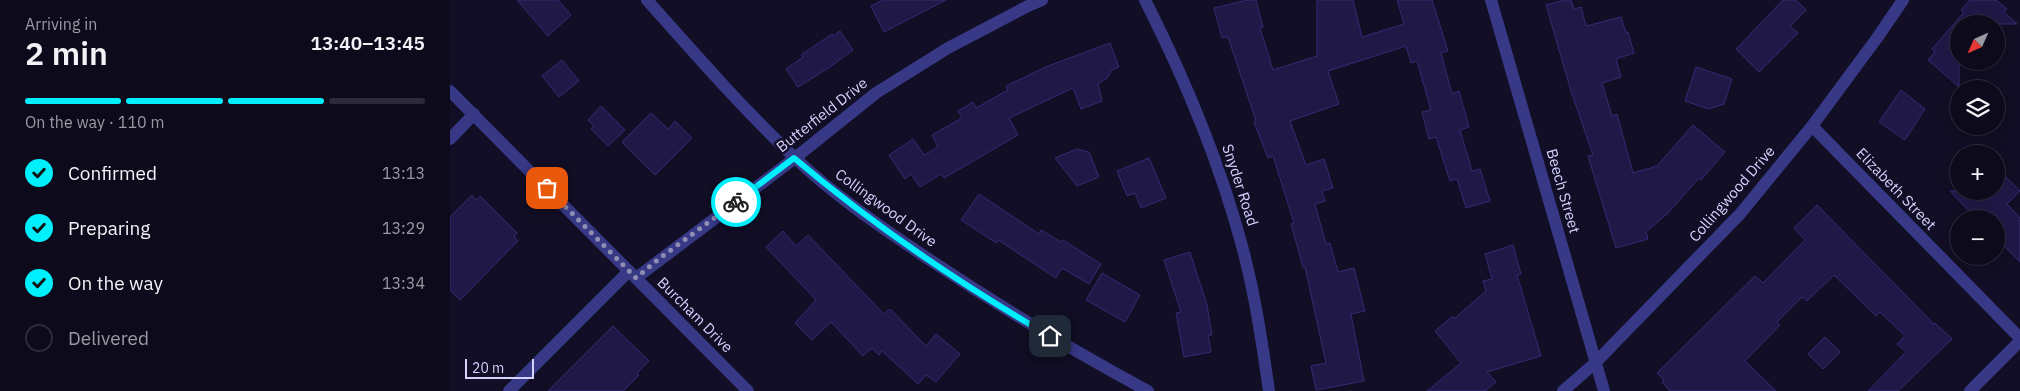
<!DOCTYPE html>
<html lang="en">
<head>
<meta charset="utf-8">
<style>
	body { margin:0; font-family:"IBM Plex Sans",sans-serif; background:#1b1829; color:#f1f3f6; height:100vh; display:flex; flex-direction:column; font-size:19px; white-space:nowrap }
	* { box-sizing:border-box; margin:0 }
	p { font-size:16px; color:#9a9aa3 }
	.icon { flex:none; width:28px; height:28px; fill:none; stroke:currentColor; stroke-width:2; stroke-linecap:round; stroke-linejoin:round }
	.map { position:relative; flex:1; overflow:hidden }
	.side { display:flex; flex-direction:column; background:#0d0a1c; width:450px }
	.side>* { flex:none }
	.needle { width:32px; rotate:225deg }
	.buttons { position:absolute; left:1500px; top:15px; display:grid; gap:10px }
	.buttons a { display:grid; place-items:center; width:55px; height:55px; border-radius:50%; background:#0d0a1c; box-shadow:0 5px 20px #0002,0 0 0 1px #2d2b3b; font-size:25px }
	.scale { position:absolute; left:15px; bottom:12px; width:69px; box-sizing:border-box; padding-left:5px; border:2px solid #d5d2ff; border-top:0; font-size:14px; line-height:18px; white-space:nowrap; color:#d5d2ff; -webkit-text-stroke:4px #110e25; paint-order:stroke }
	.pin { position:absolute; display:grid; place-items:center; width:42px; height:42px; color:#fff; margin:-21px; border-radius:10px; box-shadow:0 2px 8px #0006 }
	.courier { position:absolute; display:grid; place-items:center; width:50px; height:50px; margin:-25px; border:4px solid #00effd; border-radius:50%; background:#fff; color:#222; box-shadow:0 1px 6px #0007 }
	.summary em { font-style:normal; font-weight:600 }
	.summary div { display:flex; flex-direction:column-reverse }
	.summary { display:flex; align-items:center; justify-content:space-between; height:85px; padding:0 25px }
	h1 { font-size:32px; font-weight:600; line-height:38px }
	.bar { display:grid; grid-template-columns:repeat(4,1fr); gap:8px 5px; align-content:center; height:60px; padding:0 25px }
	.bar i { height:6px; border-radius:4px; background:#2d2b3b }
	.bar .active { background:#00effd }
	.bar p { grid-column:span 4 }
	ol { padding:0 25px; list-style:none }
	li { display:flex; align-items:center; gap:15px; height:55px }
	li p { margin-inline-start:auto }
	li .icon { padding:5px; border-radius:50%; background:#00effd; color:#111; stroke-width:4 }
	li:last-child { color:#9a9aa3 }
	li i { width:28px; height:28px; border:2px solid #2d2b3b; border-radius:50% }
	main { display:flex; flex:1; min-height:0 }
	.map>svg:first-child { display:block }
	.building { fill:#201947; stroke:#352a74 }
	.lines { fill:none; stroke-linecap:round; stroke-linejoin:round }
	.minor { stroke:#373886; stroke-width:12 }
	.done { stroke:#908db3; stroke-width:5; stroke-dasharray:0 9 }
	.route { stroke:#00effd; stroke-width:6 }
	.labels { text-anchor:middle; stroke-width:5; stroke-linejoin:round; paint-order:stroke }
	.street-label { font-size:15px; fill:#d5d2ff; stroke:#110e25 }
</style>
</head>
<body>
<main>
<section class="side">
<div class="summary"><div><h1>2 min</h1><p>Arriving in</p></div><em>13:40–13:45</em></div>
<div class="bar"><i class="active"></i><i class="active"></i><i class="active"></i><i></i><p>On the way · 110 m</p></div>
<ol>
<li><svg class="icon" aria-label="check" viewBox="0 0 24 24"><path d="M5 12l5 5 9-10"/></svg>Confirmed<p>13:13</p></li>
<li><svg class="icon" aria-label="check" viewBox="0 0 24 24"><path d="M5 12l5 5 9-10"/></svg>Preparing<p>13:29</p></li>
<li><svg class="icon" aria-label="check" viewBox="0 0 24 24"><path d="M5 12l5 5 9-10"/></svg>On the way<p>13:34</p></li>
<li><i></i>Delivered</li>
</ol>
</section>
<div class="map">
<svg width="1570" height="391" viewBox="0 0 1570 391">
	<rect width="100%" height="100%" fill="#110e25"/>
	<g class="building">
		<path d="M67 0H108L121 15 98 36Z"/>
		<path d="M433 0H496L434 32 421 6Z"/>
		<path d="M797 0H806L813 27 810 28 823 70 867 56V0H903L912 37 954 24 947 0H982L998 51 991 53 1002 94 1009 91 1019 127 1010 130 1022 171 1030 169 1040 201 1016 208 1007 179 1000 181 986 137 979 139 972 112 981 110 967 61 961 63 956 46 878 71 889 104 840 121 856 165 874 159 883 188 872 191 875 201 865 204 876 244 880 243 888 272 904 268 915 311 901 314 914 381 866 390 861 366 876 363 855 267H853L841 224 844 223 823 156 818 158 804 122 806 121 778 37 772 38 764 8Z"/>
		<path d="M1115 0H1121L1124 9 1131 7 1136 26 1171 17 1176 33 1178 32 1184 53 1166 59 1171 77 1152 83 1162 116 1167 114 1183 173 1207 166 1243 125 1275 152 1251 180 1249 178 1218 213 1196 232 1198 239 1166 248 1138 156 1143 155 1121 91 1096 5Z"/>
		<path d="M1333 0H1346L1356 10 1340 26 1348 33 1309 72 1286 49Z"/>
		<path d="M1520 0H1546L1557 9 1554 12 1567 24H1509V87L1478 60 1485 52 1482 49 1514 12 1511 10Z"/>
		<path d="M390 31 403 50 380 67 348 87 336 69 353 57 351 55 382 34 383 36Z"/>
		<path d="M660 43 669 67 662 70 657 78 648 84 652 101 631 109 623 88 559 118 568 135 494 178 491 174 470 187 461 174 455 179 439 155 463 139 474 155 488 147 482 135 512 118 508 111 523 102 526 108 558 90 556 86 598 66Z"/>
		<path d="M112 60 129 81 109 97 92 76Z"/>
		<path d="M1246 67 1282 79 1274 104 1259 109 1235 101Z"/>
		<path d="M1451 90 1475 109 1455 140 1429 122Z"/>
		<path d="M151 106 175 130 158 146 141 129 144 126 138 120Z"/>
		<path d="M201 113 218 129 225 121 242 138 205 175 172 142Z"/>
		<path d="M627 149 639 152 649 177 627 186 605 158Z"/>
		<path d="M699 158 716 198 691 208 685 193 677 196 667 171Z"/>
		<path d="M1546 167 1570 191 1557 204 1570 218V262L1546 238V219H1526L1500 191H1546Z"/>
		<path d="M529 194 589 234 591 230 611 242 613 240 651 264 639 284 612 268 606 278 548 240 546 243 511 220Z"/>
		<path d="M22 195 26 200 30 196 67 233 64 237 68 241 10 300 0 290V217Z"/>
		<path d="M1367 205 1484 324 1485 323 1502 339 1448 391H1418L1456 352 1447 344 1455 336 1430 312 1426 316 1384 275 1357 301 1352 297 1327 322 1330 325 1295 361 1326 391H1220L1212 382 1214 380 1207 373 1305 276 1313 283 1355 240 1344 228Z"/>
		<path d="M333 231 346 246 358 235 434 314 440 309 476 346 486 334 510 354 486 382 476 375 468 384 432 351 429 355 422 348 413 356 381 322 362 340 345 323 366 300 316 247Z"/>
		<path d="M1063 245 1071 274 1067 275 1091 356 1037 372 1046 382 1035 391H977L1011 363 985 331 1003 316 1004 319 1036 291 1033 281 1042 279 1035 254Z"/>
		<path d="M740 252 757 305 762 335H758L761 352 734 357 726 313 731 312 714 260Z"/>
		<path d="M652 273 690 295 675 322 636 300Z"/>
		<path d="M163 326 199 361 187 373 189 375 173 391H98Z"/>
		<path d="M1375 337 1390 352 1373 369 1358 354Z"/>
	</g>
	<g class="lines">
		<g class="minor">
			<path d="M197 0C245 54 292 108 345 158 385 196 431 227 477 258 549 306 622 350 698 391"/>
			<path d="M695 0C735 79 769 160 792 246 805 294 812 342 819 391"/>
			<path d="M1041 0 1154 391"/>
			<path d="M0 91 298 391"/>
			<path d="M1362 126 1570 338"/>
			<path d="M0 139 24 114"/>
			<path d="M186 278 345 158 426 93 498 48 578 6 592 0"/>
			<path d="M59 391 179 271"/>
			<path d="M1113 391 1145 363 1290 214 1362 126 1427 38 1453 0"/>
			<path d="M1520 391 1570 341"/>
		</g>
	</g>
	<g class="lines">
		<path class="done" d="M97 188 186 278 210 258 286 202"/>
		<path class="route" d="M286 202 344 158C423 225 510 284 600 336"/>
	</g>
	<g class="labels">
		<g class="street-label">
			<text transform="translate(372 115) rotate(-38)" y="5">Butterfield Drive</text>
			<text transform="translate(790 185) rotate(72)" y="5">Snyder Road</text>
			<text transform="translate(1446 189) rotate(46)" y="5">Elizabeth Street</text>
			<text transform="translate(1113 191) rotate(74)" y="5">Beech Street</text>
			<text transform="translate(1282 194) rotate(-49)" y="5">Collingwood Drive</text>
			<text transform="translate(436 208) rotate(36)" y="5">Collingwood Drive</text>
			<text transform="translate(245 315) rotate(45)" y="5">Burcham Drive</text>
		</g>
	</g>
</svg>
<div class="buttons">
<a><svg class="needle" viewBox="-14 -14 28 28"><path d="M0-13l5 13h-10z" fill="#e53935"/><path d="M0 13l5-13h-10z" fill="#9a9aa3"/></svg></a>
<a><svg class="icon" aria-label="layers" viewBox="0 0 24 24"><path d="M12 4l9 5-9 5-9-5zM3 14l9 5 9-5"/></svg></a>
<a>+</a>
<a>−</a>
</div>
<div class="scale">20 m</div>
<div class="pin" style="left:97px;top:188px;background:#ea580c"><svg class="icon" aria-label="bag" viewBox="0 0 24 24"><path d="M5 8h14l-1 12H6zM9 8a3 3 0 0 1 6 0"/></svg></div>
<div class="pin" style="left:600px;top:336px;background:#1f2937"><svg class="icon" aria-label="home" viewBox="0 0 24 24"><path d="M3 11l9-7 9 7M6 9v11h12V9"/></svg></div>
<div class="courier" style="left:286px;top:202px"><svg class="icon" aria-label="bike" viewBox="0 0 24 24"><circle cx="6" cy="16" r="4"/><circle cx="18" cy="16" r="4"/><path d="M6 16l4-8h5l3 8M10 8l3 8H6M13 5h3"/></svg></div>
</div>
</main>
</body>
</html>
